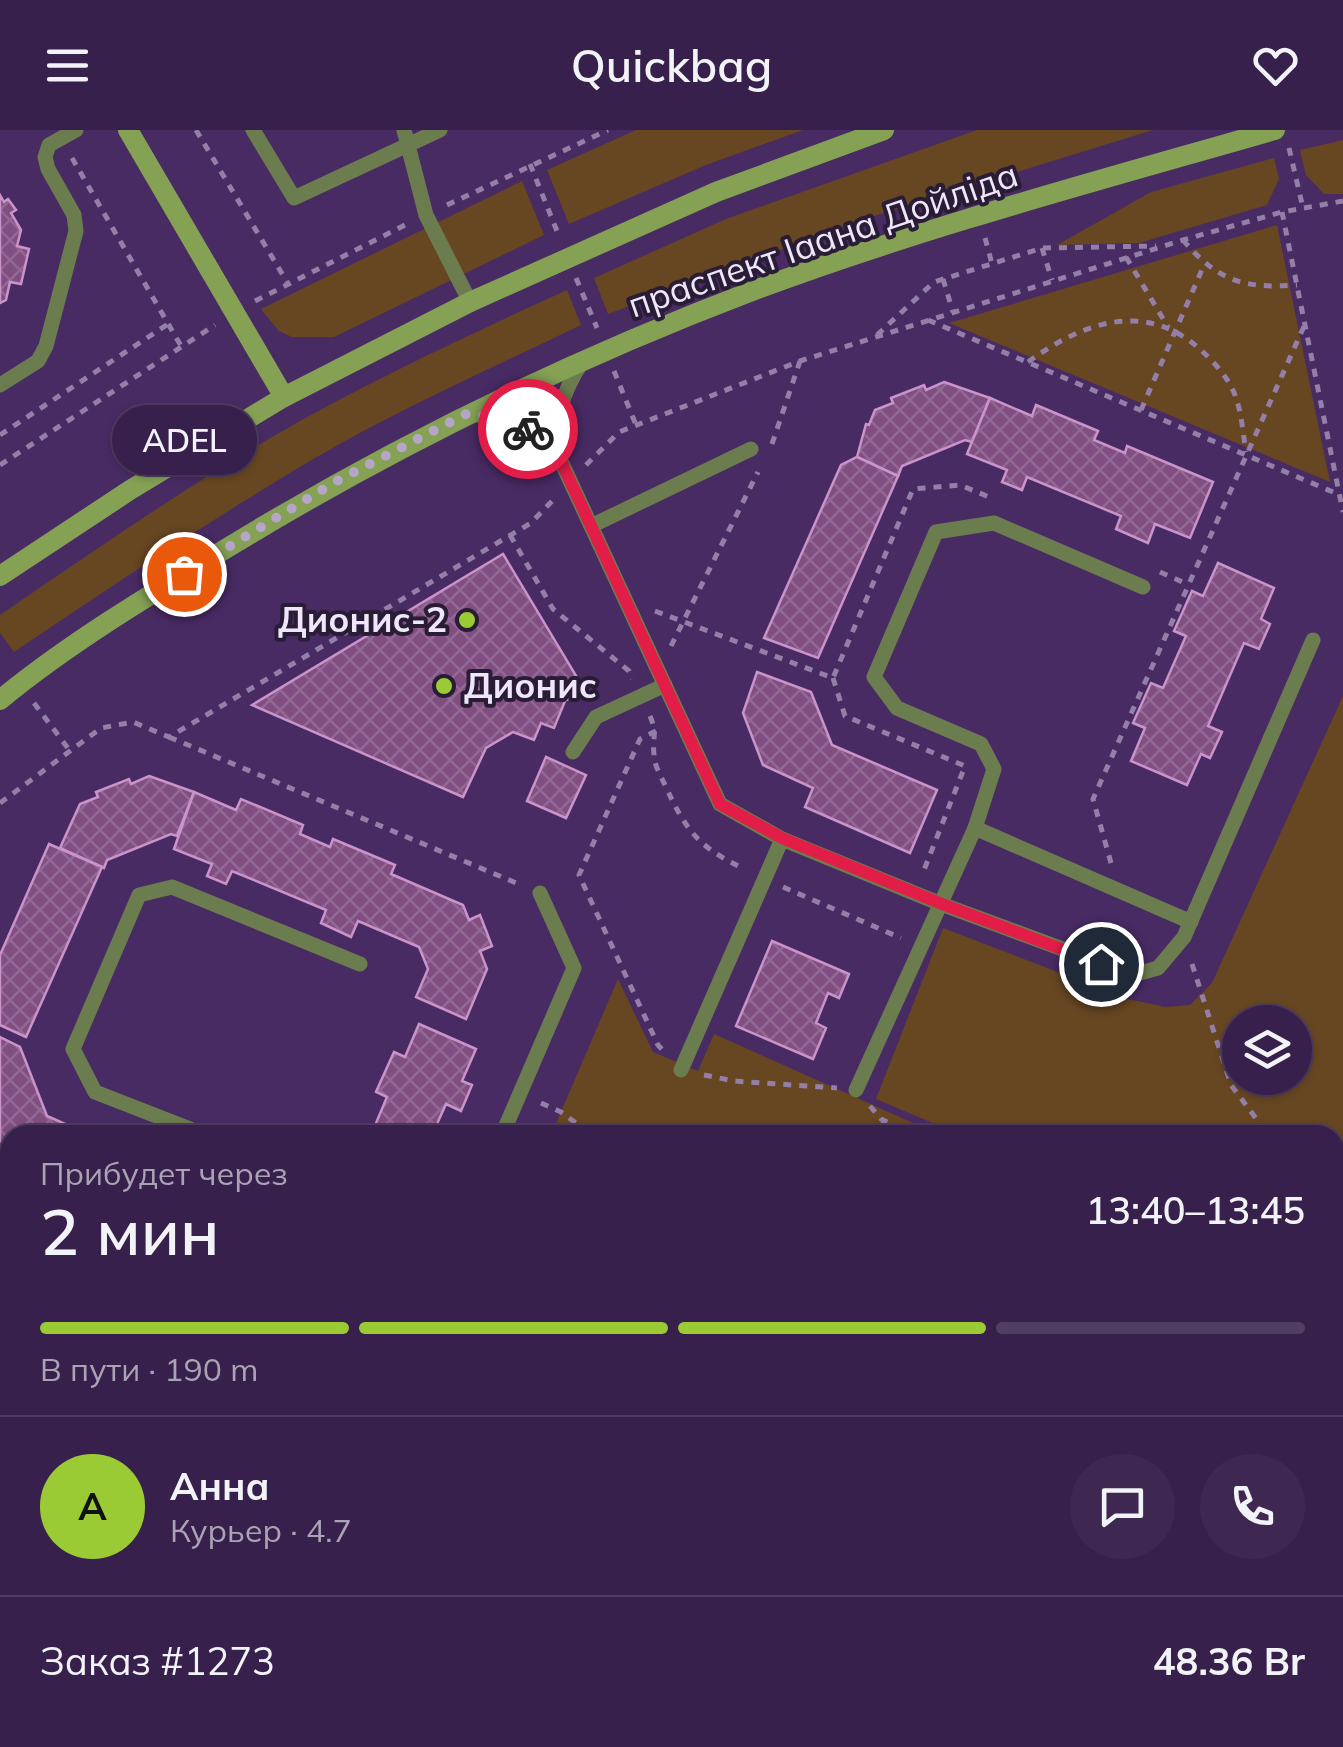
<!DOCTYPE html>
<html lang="ru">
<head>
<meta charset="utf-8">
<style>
	body { margin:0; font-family:Mulish,sans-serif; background:#3e2852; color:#f1f3f6; height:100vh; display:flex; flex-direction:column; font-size:38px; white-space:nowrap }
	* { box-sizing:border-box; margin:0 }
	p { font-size:32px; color:#aaa3b5 }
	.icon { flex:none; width:55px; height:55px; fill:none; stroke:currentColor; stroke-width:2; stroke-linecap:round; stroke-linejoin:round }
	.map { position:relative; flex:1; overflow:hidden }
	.details { position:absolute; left:0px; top:995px; width:1345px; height:622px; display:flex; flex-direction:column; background:#37204b; border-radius:30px 30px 0 0; box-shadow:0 2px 8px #0004,0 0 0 2px #513e63 }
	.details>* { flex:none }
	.tools { position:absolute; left:1222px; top:875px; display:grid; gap:20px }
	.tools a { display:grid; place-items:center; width:90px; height:90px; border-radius:50%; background:#37204b; box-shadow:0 2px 8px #0004,0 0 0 2px #513e63; font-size:50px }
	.pin { position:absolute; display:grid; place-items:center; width:85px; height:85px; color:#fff; margin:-42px; border:5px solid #fff; border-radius:50%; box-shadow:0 2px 10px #0007 }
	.courier { position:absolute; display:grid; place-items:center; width:100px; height:100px; margin:-50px; border:8px solid #e11d48; border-radius:50%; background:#fff; color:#222; box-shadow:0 2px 12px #0007 }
	.bubble { position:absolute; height:70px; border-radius:35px; background:#37204b; box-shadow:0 2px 8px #0004,0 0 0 2px #513e63; font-size:32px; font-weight:600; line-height:70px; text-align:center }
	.head em { font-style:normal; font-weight:600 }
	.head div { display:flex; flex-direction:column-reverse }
	.head { display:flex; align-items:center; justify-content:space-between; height:170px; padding:0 40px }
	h1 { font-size:65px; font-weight:600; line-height:75px }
	.bar { display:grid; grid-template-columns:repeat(4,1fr); gap:15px 10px; align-content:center; height:120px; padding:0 40px }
	.bar i { height:12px; border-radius:8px; background:#513e63 }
	.bar .selected { background:#9acb34 }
	.bar p { grid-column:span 4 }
	.line { display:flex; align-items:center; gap:25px; padding:0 40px; border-top:2px solid #513e63 }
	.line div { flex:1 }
	.round { display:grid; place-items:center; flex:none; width:105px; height:105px; border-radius:52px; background:#3e2852 }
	header { display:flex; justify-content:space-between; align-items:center; height:130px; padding:0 40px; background:#37204b; font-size:45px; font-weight:600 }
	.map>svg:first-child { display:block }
	.grass { fill:#674622; fill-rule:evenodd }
	.building { fill:url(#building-cross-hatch); stroke:#ca93ca; stroke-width:2.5 }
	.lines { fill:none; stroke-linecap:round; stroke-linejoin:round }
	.path { stroke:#937fa7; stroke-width:5; stroke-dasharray:8 8; stroke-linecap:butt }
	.lane { stroke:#6b7d4e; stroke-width:15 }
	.secondary { stroke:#84a154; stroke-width:20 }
	.done { stroke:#b5a5c6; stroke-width:10; stroke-dasharray:0 18 }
	.route { stroke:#e11d48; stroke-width:12 }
	.poi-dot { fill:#9acb34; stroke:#291c35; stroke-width:4 }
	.labels { text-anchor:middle; stroke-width:8; stroke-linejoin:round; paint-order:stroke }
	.street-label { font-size:35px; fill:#efe6fb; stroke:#291c35 }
	.poi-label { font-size:35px; font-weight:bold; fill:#efe6fb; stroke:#291c35; text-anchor:end }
</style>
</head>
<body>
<header><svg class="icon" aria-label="menu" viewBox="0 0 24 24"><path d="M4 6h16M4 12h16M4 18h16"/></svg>Quickbag<svg class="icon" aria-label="heart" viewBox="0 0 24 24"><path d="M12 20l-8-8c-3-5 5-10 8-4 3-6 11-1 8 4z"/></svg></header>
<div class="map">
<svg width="1343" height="1617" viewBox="0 0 1343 1617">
	<defs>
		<pattern id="building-cross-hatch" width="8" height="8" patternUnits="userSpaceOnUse" patternTransform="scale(2.5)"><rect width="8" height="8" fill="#804e81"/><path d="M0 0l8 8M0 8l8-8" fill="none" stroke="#926894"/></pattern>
	</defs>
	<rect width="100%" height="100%" fill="#492b64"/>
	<g class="grass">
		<path d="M636 0H803L706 35 569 94 547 40Z"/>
		<path d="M977 0H1153L861 90 608 184 594 148 726 89Z"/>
		<path d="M1343 10V64H1324L1306 45 1300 20Z"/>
		<path d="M1274 28 1279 49 1267 75 1139 113 1057 115 1151 62Z"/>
		<path d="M522 51 544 105 334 207H292L279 201 261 179Z"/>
		<path d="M1277 95 1330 352 949 193Z"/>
		<path d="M567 160 581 195C492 238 401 278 315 328 212 389 113 455 14 522L0 503V485C98 418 197 349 300 291 387 243 477 201 567 160Z"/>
		<path d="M1343 566V1074L1335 1070V1005H1202L1182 995 1176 1005H961L876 969 943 798 1128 869 1165 877 1190 875 1212 853ZM1240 892H1295V948H1240Z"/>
		<path d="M618 849 653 922 698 941 714 904 940 1005H551Z"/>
		<path d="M0 1117 10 1122V1271L0 1275Z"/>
	</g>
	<g class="building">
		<path d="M0 65 4 72 8 69 16 80 11 83 21 100 17 116 29 119 21 154 10 152 6 170 0 173Z"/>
		<path d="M944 252 990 268 972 312 965 310 902 336 898 346 857 327 866 294 869 295 875 280 893 273 891 268 924 255 926 260Z"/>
		<path d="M990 268 1032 286 1036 275 1098 301 1094 310 1125 323 1127 316 1213 352 1190 408 1155 394 1148 413 1116 399 1121 386 1027 347 1022 360 1002 352 1007 340 967 324Z"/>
		<path d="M857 327 898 346 818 528 764 508 841 335Z"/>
		<path d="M503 424 584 559 565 571 554 598 541 593 534 610 513 602 486 618 463 667 252 575Z"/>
		<path d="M1218 433 1274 458 1261 489 1270 494 1259 519 1244 513 1208 596 1222 602 1210 628 1201 624 1187 655 1131 631 1145 598 1133 593 1151 553 1163 558 1186 506 1174 501 1192 461 1203 466Z"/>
		<path d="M757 542 811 562 832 615 937 660 910 723 805 677 813 658 763 635 743 583Z"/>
		<path d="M546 627 586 645 566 688 527 671Z"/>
		<path d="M149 646 194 662 177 706 171 704 107 730 104 738 60 718 80 674 98 667 96 662 129 649 131 654Z"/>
		<path d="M194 662 236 680 241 669 303 695 300 704 330 717 333 709 395 735 391 744 463 775 469 790 480 785 492 816 480 821 487 839 466 889 416 867 428 839 419 817 358 791 351 807 321 793 326 780 232 741 226 754 207 746 212 734 174 719Z"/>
		<path d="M49 714 102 737 26 907 0 895V825Z"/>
		<path d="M772 811 849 844 839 868 828 863 816 893 826 898 813 929 736 896Z"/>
		<path d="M419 894 476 919 462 951 472 955 461 981 446 974 432 1005H371L387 967 376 962 394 922 405 927Z"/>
		<path d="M0 907 20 917 47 986 90 1005H10V1021L0 1016Z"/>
		<path d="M1335 1076 1343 1080V1203L1335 1182Z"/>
		<path d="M1343 1391V1540L1335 1554V1410Z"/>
		<path d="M97 1608H240L243 1610 239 1617H112L96 1610Z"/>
	</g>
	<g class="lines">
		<g class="path">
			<path d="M196 0 287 152"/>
			<path d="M1289 18 1303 78"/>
			<path d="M72 28 181 216"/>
			<path d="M530 34 559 106"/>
			<path d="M447 75 608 0"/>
			<path d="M1282 82 1343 382"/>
			<path d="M985 108 992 134"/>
			<path d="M1183 110C1218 151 1243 159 1297 155"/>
			<path d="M1042 118 1052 150"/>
			<path d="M1126 127 1168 197"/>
			<path d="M576 148 597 198"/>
			<path d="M943 149 953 182"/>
			<path d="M255 171 405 95"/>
			<path d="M928 190 1340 365"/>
			<path d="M877 205 934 152 1042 118 1156 116"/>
			<path d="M1028 232C1087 189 1153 168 1210 229 1220 239 1232 254 1236 268 1242 285 1243 304 1246 322"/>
			<path d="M614 241 636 295"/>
			<path d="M1141 280 1204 135"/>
			<path d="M0 305 168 194"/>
			<path d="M772 314 800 231"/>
			<path d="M0 335 215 195"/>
			<path d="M586 335 619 302 800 231 1183 110 1282 82 1343 71"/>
			<path d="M510 405 553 479 629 541 632 549"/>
			<path d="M1160 442 1189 455"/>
			<path d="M655 481 833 548 913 359 960 355 994 369"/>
			<path d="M671 516 758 342"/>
			<path d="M833 548 845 586 965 636 922 745"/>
			<path d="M34 573 70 621"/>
			<path d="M650 586C658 605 652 607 654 625 654 635 661 646 665 655 686 701 699 718 745 739"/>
			<path d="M656 601 640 609 579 745 658 915 666 924"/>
			<path d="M169 607 521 755"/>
			<path d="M0 673 101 598 133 592 169 607 531 393 555 368"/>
			<path d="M1111 733 1093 669 1305 194"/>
			<path d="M783 757 901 808"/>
			<path d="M1192 834 1231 955 1261 995 1283 1005"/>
			<path d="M704 945 734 951 837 958"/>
			<path d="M541 973 561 982 592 1005"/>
			<path d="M870 976 881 989 915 1005"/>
			<path d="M882 992 887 1005"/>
			<path d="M1335 1028 1343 1032"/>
			<path d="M0 1120 10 1163"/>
			<path d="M1335 1280 1343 1279"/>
			<path d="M0 1287 10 1283"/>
			<path d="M0 1573 10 1577"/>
			<path d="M953 1608 955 1617"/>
			<path d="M8 1617 12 1608"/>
		</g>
		<g class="lane">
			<path d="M253 0 294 68 440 0"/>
			<path d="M404 0 426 85 470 172"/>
			<path d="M0 255 38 231 46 216 76 101 74 85 48 39 45 27 49 15 76 0"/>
			<path d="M468 283C507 290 532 298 559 327L720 674 782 709 941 774 1133 845 1158 838 1184 807 1313 510"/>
			<path d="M559 327C556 286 560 266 582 232"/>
			<path d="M591 396 751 319"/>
			<path d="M573 622 596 587 665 555"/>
			<path d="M975 698 1191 792"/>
			<path d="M681 940 782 709"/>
			<path d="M856 960 975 698 994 639 981 614 897 578 874 547 936 402 994 393 1143 457"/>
			<path d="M193 1005 190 999 95 962 73 919 139 765 172 757 360 834"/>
			<path d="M502 1005 574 838 540 763"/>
			<path d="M0 1088 10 1092"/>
			<path d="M468 1608 481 1617"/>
			<path d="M1206 1608 1213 1617"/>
			<path d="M597 1617 601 1608"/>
			<path d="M1029 1617 1033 1608"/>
			<path d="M1131 1617 1135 1608"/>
		</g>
		<g class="secondary">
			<path d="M128 0 284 267"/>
			<path d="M0 446 130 360 284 267 470 172 716 62 884 0"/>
			<path d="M0 570C69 513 156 461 232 415 398 314 573 229 755 160 924 97 1101 50 1275 0"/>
		</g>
	</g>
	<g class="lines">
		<path class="done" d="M184 444 335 352 468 283 500 289 528 299"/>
		<path class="route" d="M528 299 559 327 720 674 782 708 942 774 1101 834"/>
	</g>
	<g class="poi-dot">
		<circle cx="467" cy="490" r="10"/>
		<circle cx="444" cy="556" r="10"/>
	</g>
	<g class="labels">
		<g class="street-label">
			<text transform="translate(823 110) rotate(-19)" y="12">праспект Іаана Дойліда</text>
		</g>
		<g class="poi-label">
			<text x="447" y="502">Дионис-2</text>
			<text x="464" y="568" text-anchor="start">Дионис</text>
		</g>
	</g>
</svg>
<div class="tools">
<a><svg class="icon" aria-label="layers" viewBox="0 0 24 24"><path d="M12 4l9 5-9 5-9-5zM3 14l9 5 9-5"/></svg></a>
</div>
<div class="pin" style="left:184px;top:444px;background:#ea580c"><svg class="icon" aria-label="bag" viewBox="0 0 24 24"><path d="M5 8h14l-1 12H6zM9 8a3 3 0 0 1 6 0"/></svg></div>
<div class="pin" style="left:1101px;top:834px;background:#1f2937"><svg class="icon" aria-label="home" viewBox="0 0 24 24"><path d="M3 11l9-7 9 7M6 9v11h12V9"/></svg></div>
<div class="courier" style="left:528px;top:299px"><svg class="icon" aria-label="bike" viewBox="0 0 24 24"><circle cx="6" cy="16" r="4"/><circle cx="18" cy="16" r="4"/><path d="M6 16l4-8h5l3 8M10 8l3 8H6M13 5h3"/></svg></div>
<div class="bubble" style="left:112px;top:275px;width:145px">ADEL</div>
<section class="details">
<div class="head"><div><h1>2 мин</h1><p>Прибудет через</p></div><em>13:40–13:45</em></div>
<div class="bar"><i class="selected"></i><i class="selected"></i><i class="selected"></i><i></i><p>В пути · 190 m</p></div>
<div class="line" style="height:180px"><b class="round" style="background:#9acb34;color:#111">А</b><div><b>Анна</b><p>Курьер · 4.7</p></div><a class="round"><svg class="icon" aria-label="chat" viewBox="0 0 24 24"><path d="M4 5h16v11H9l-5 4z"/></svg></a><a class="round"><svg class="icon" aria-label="phone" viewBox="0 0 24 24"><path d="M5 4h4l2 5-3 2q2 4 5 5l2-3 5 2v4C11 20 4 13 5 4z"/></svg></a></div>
<div class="line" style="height:130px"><div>Заказ #1273</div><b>48.36 Br</b></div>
</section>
</div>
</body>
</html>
